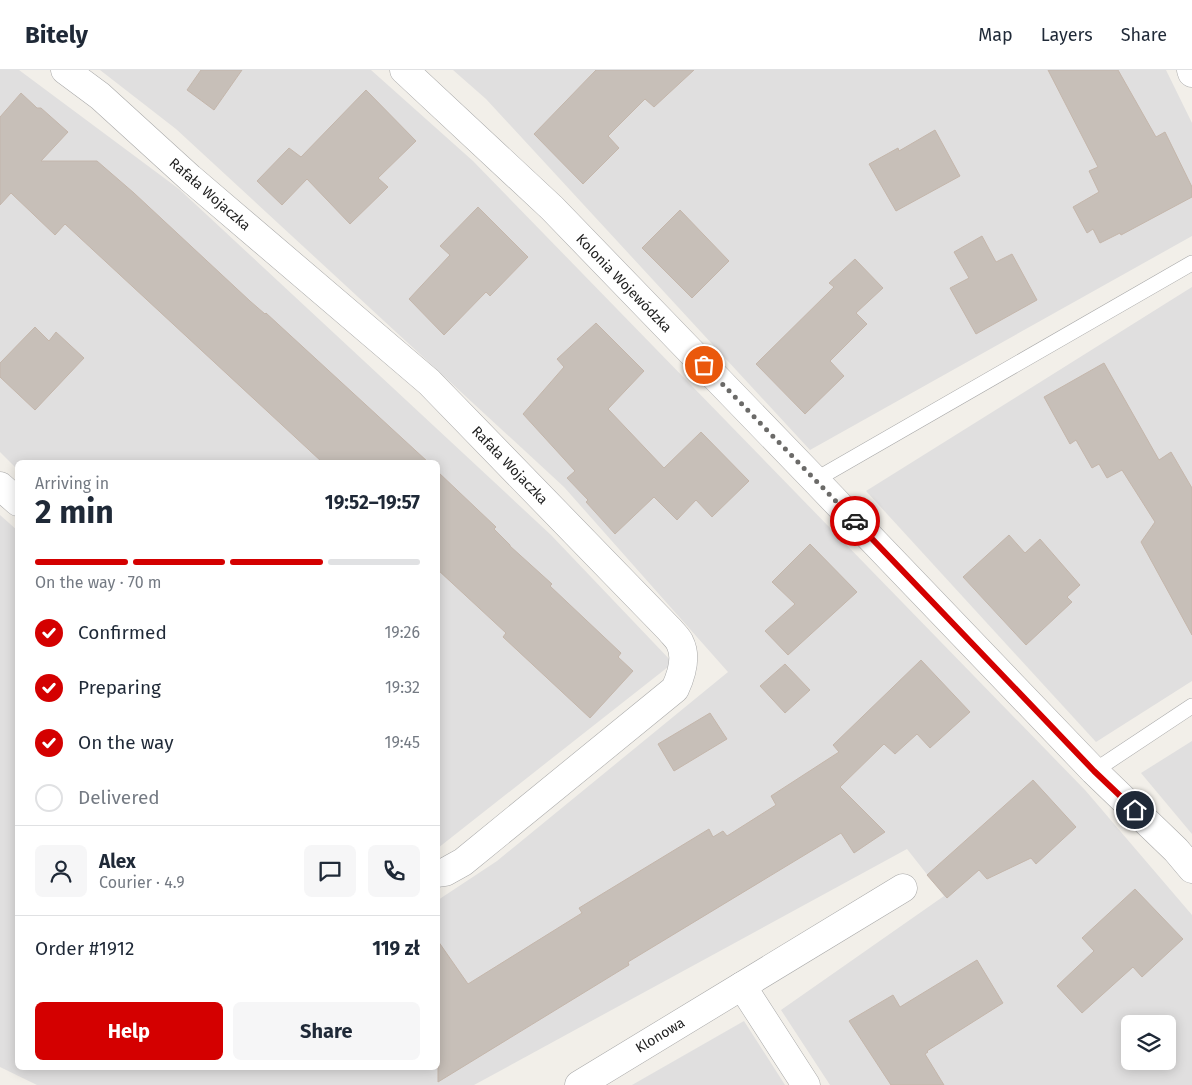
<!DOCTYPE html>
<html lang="en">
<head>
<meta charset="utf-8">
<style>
	body { margin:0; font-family:"Fira Sans",sans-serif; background:#f6f6f7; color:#1f2937; height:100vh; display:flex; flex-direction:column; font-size:19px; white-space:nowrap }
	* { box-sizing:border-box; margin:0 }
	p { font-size:16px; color:#747a83 }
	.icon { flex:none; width:28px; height:28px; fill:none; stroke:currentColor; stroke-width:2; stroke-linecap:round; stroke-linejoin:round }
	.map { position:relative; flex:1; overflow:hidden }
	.drawer { position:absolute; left:15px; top:390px; width:425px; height:610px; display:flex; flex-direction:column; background:#fff; border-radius:8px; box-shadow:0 2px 12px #0003 }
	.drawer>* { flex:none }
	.buttons { position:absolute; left:1121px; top:945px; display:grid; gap:10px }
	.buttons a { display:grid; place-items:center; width:55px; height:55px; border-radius:8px; background:#fff; box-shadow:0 2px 12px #0003; font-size:25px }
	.pin { position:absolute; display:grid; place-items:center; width:42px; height:42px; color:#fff; margin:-21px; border:2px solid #fff; border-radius:50%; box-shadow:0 1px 5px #0007 }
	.courier { position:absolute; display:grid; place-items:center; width:50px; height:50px; margin:-25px; border:4px solid #d40000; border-radius:50%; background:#fff; color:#222; box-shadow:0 1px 6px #0007 }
	.head em { font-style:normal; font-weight:700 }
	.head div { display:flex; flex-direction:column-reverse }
	.head { display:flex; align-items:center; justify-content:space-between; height:85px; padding:0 20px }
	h1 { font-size:32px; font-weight:700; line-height:38px }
	.bar { display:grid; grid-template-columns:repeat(4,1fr); gap:8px 5px; align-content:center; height:60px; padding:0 20px }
	.bar i { height:6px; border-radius:4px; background:#e0e1e3 }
	.bar .current { background:#d40000 }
	.bar p { grid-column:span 4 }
	.line { display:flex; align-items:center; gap:12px; padding:0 20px; border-top:1px solid #e0e1e3 }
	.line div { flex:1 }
	.round { display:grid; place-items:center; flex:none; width:52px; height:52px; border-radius:8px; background:#f6f6f7 }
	ol { padding:0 20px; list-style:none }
	li { display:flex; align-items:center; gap:15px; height:55px }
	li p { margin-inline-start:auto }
	li .icon { padding:5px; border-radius:50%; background:#d40000; color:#fff; stroke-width:4 }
	li:last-child { color:#747a83 }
	li i { width:28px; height:28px; border:2px solid #e0e1e3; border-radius:50% }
	.button { display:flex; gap:10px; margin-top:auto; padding:10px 20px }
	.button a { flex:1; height:58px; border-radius:8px; background:#d40000; color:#fff; font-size:20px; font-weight:700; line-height:58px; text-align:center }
	.button a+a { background:#f6f6f7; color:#1f2937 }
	header { display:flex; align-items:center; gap:30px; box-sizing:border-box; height:70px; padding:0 25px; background:#fff; border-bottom:1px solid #e0e1e3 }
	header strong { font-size:24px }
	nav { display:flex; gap:28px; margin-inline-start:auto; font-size:18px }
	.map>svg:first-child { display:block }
	.residential { fill:#e0dfdf; fill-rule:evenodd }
	.building { fill:#c7bfb8; stroke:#c4b6ab }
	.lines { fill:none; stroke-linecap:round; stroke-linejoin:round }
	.service-casing { stroke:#a9a9a9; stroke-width:16 }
	.minor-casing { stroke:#a9a9a9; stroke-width:29 }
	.service { stroke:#fff; stroke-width:15 }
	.minor { stroke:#fff; stroke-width:28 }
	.done { stroke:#6b6a68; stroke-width:5; stroke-dasharray:0 9 }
	.route { stroke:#d40000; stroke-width:6 }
	.labels { text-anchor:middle; stroke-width:5; stroke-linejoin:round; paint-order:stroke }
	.street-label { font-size:14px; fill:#222; stroke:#fff }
</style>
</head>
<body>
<header>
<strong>Bitely</strong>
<nav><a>Map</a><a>Layers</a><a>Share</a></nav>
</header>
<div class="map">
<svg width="1192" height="1015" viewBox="0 0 1192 1015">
	<rect width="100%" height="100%" fill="#f2efe9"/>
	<g class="residential">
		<path d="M0 0H19L179 119 551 465 673 593 438 778V392H18L17 399 0 382Z"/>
		<path d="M100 0H371L473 91 1085 720 1192 845V1015H830L781 940 944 826 907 779 474 1015H37L0 997V445L18 461V998H438V830L497 791 728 602 564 417 176 59ZM1130 954H1168V991H1130Z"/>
		<path d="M453 0H1166L1192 53V166L810 380 486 29Z"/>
		<path d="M1192 217V611L1096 672 866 421Z"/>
		<path d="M1192 671V764L1141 703Z"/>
		<path d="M744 951 785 1015H632Z"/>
	</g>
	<g class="building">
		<path d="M201 0H242L214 40 187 20Z"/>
		<path d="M596 0H694L654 37 645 29 608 66 619 78 583 114 534 64Z"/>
		<path d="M1048 0H1118L1156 67 1165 62 1192 117V127L1121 165 1120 163 1100 173 1093 159 1087 163 1073 137 1099 122 1089 101 1098 97Z"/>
		<path d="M366 20 416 71 378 108 388 117 350 154 307 109 282 135 257 111 289 78 301 87Z"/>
		<path d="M21 23 37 38H41L68 62 41 91H97L134 123 250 231 265 244 266 243 428 392H322L65 154 55 165 11 123 0 135V47Z"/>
		<path d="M935 60 960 106 896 141 869 94 898 78 899 81Z"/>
		<path d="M478 137 528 187 490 226 486 222 444 265 409 229 450 185 440 176Z"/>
		<path d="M680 140 729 191 692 228 642 178Z"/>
		<path d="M982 166 996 192 1012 184 1037 230 976 264 950 218 969 208 954 182Z"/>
		<path d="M855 189 883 218 856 243 867 254 830 291 844 306 805 344 756 294 834 217 829 213Z"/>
		<path d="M596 253 644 301 608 339 664 398 701 362 749 411 712 447 696 430 677 450 654 427 615 464 586 432 588 430 567 408 575 401 523 344 564 297 557 289Z"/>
		<path d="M35 257 49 271 56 262 84 288 35 340 0 307V293Z"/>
		<path d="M1104 293 1159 390 1171 382 1192 418V565L1141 472 1155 452 1122 400 1107 408 1099 394 1092 398 1076 370 1070 374 1044 327Z"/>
		<path d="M438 402 496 457 494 459 510 475V476L552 514 550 516 621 583 618 587 633 601 590 648 503 567 506 563 438 500Z"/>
		<path d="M1009 465 1025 483 1040 469 1080 515 1067 527 1072 532 1026 575 963 507Z"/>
		<path d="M810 474 857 522 788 585 765 561 795 534 772 512Z"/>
		<path d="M921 590 970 642 930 678 917 664 895 684 884 674 840 717 885 762 854 783 841 763 628 892 629 895 438 1012V871L468 914 582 843 579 838 709 759 713 767 723 761 727 766 776 735 771 726 839 682 833 675Z"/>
		<path d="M785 594 810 620 785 643 760 616Z"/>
		<path d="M710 643 727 669 674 701 658 674Z"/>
		<path d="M1033 710 1076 757 1036 794 1031 788 987 809 979 800 947 828 927 805Z"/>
		<path d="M1135 819 1183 869 1142 907 1133 897 1082 943 1057 916 1094 881 1082 868Z"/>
		<path d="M977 890 1003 933 927 981 928 982 925 984 944 1015H891L849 951 893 925 900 937Z"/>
	</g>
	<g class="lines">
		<defs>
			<g id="service">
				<path d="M815 410 1192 193"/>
				<path d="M1094 701 1192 636"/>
			</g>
			<g id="minor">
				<path d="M65 0 100 26 190 108 429 312 670 560C673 564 678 568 680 573 687 587 681 606 675 619L463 792 445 802 438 803"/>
				<path d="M404 0 552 138 815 410 1094 701 1176 780 1192 799"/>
				<path d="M1191 0 1192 3"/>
				<path d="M0 416 18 432"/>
				<path d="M742 916 806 1015"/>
				<path d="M579 1015 903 818"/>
			</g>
		</defs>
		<use href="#service" class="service-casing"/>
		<use href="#minor" class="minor-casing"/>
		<use href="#service" class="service"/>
		<use href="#minor" class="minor"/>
	</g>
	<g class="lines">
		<path class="done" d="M704 295 855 451"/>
		<path class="route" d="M855 451 1094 701 1135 740"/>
	</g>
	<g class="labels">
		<g class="street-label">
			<text transform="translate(210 124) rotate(41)" y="5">Rafała Wojaczka</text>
			<text transform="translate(624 213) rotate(46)" y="5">Kolonia Wojewódzka</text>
			<text transform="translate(510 395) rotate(46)" y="5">Rafała Wojaczka</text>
			<text transform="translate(660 965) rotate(-31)" y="5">Klonowa</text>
		</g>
	</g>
</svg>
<div class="buttons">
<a><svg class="icon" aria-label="layers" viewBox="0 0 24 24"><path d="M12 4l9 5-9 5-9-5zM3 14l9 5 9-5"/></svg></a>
</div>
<div class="pin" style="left:704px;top:295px;background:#ea580c"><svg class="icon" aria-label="bag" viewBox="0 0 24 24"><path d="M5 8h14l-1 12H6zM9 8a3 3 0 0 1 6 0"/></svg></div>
<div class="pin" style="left:1135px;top:740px;background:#1f2937"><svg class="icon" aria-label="home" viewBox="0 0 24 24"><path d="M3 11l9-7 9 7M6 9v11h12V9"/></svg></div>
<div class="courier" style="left:855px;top:451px"><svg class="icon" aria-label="car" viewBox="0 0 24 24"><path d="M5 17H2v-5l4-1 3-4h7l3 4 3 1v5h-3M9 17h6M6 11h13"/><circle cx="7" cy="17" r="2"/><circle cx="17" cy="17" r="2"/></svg></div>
<section class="drawer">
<div class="head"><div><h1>2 min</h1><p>Arriving in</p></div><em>19:52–19:57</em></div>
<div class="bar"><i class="current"></i><i class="current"></i><i class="current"></i><i></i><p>On the way · 70 m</p></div>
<ol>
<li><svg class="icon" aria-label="check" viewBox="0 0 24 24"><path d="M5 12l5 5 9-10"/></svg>Confirmed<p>19:26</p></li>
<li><svg class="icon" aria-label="check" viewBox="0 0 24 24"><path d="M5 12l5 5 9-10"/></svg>Preparing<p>19:32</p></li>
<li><svg class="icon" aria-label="check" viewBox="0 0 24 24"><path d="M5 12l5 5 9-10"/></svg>On the way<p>19:45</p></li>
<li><i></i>Delivered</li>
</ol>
<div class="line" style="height:90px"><a class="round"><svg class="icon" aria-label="person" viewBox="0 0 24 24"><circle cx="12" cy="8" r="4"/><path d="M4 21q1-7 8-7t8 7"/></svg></a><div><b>Alex</b><p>Courier · 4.9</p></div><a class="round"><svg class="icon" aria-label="chat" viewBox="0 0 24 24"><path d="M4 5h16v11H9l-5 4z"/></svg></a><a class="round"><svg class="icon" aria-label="phone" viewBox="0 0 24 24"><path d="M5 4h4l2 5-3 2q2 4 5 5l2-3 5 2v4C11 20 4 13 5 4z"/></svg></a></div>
<div class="line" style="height:65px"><div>Order #1912</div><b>119 zł</b></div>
<div class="button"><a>Help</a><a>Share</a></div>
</section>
</div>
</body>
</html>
